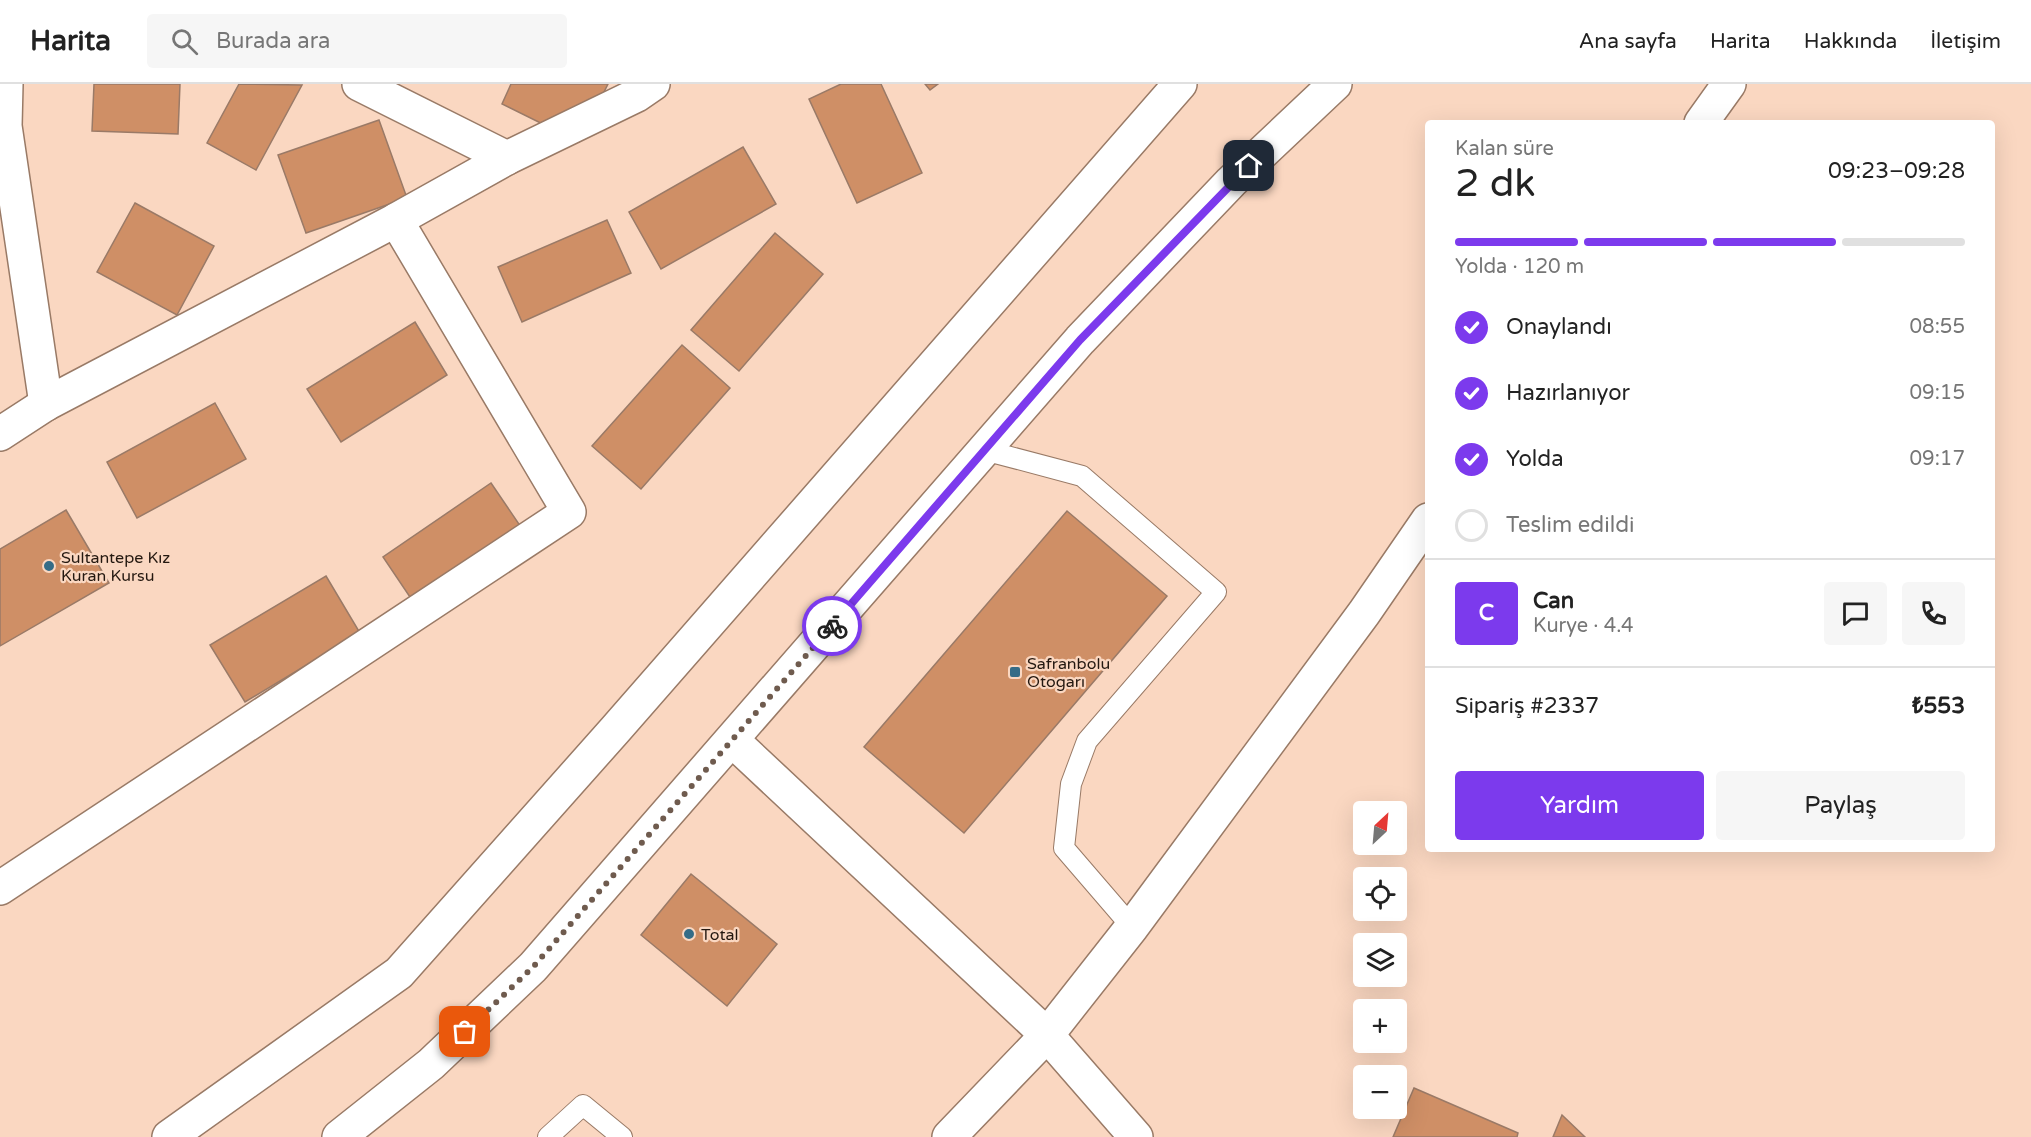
<!DOCTYPE html>
<html lang="tr">
<head>
<meta charset="utf-8">
<style>
	body { margin:0; font-family:"Varela Round",sans-serif; background:#f6f6f6; color:#222; height:100vh; display:flex; flex-direction:column; font-size:22px; white-space:nowrap }
	* { box-sizing:border-box; margin:0 }
	p { font-size:20px; color:#767676 }
	.icon { flex:none; width:33px; height:33px; fill:none; stroke:currentColor; stroke-width:2; stroke-linecap:round; stroke-linejoin:round }
	.map { position:relative; flex:1; overflow:hidden }
	.side { position:absolute; left:1425px; top:36px; width:570px; height:732px; display:flex; flex-direction:column; background:#fff; border-radius:6px; box-shadow:0 6px 24px #0002 }
	.side>* { flex:none }
	.needle { width:39px; rotate:26deg }
	.controls { position:absolute; left:1353px; top:717px; display:grid; gap:12px }
	.controls a { display:grid; place-items:center; width:54px; height:54px; border-radius:6px; background:#fff; box-shadow:0 6px 24px #0002; font-size:30px }
	.pin { position:absolute; display:grid; place-items:center; width:51px; height:51px; color:#fff; margin:-26px; border-radius:12px; box-shadow:0 3px 9px #0006 }
	.courier { position:absolute; display:grid; place-items:center; width:60px; height:60px; margin:-30px; border:4px solid #7c3aed; border-radius:50%; background:#fff; color:#222; box-shadow:0 2px 8px #0007 }
	.summary em { font-style:normal; font-weight:600 }
	.summary div { display:flex; flex-direction:column-reverse }
	.summary { display:flex; align-items:center; justify-content:space-between; height:102px; padding:0 30px }
	h1 { font-size:39px; font-weight:600; line-height:45px }
	.bar { display:grid; grid-template-columns:repeat(4,1fr); gap:9px 6px; align-content:center; height:72px; padding:0 30px }
	.bar i { height:8px; border-radius:4px; background:#e0e0e0 }
	.bar .active { background:#7c3aed }
	.bar p { grid-column:span 4 }
	.line { display:flex; align-items:center; gap:15px; padding:0 30px; border-top:2px solid #e0e0e0 }
	.line div { flex:1 }
	.round { display:grid; place-items:center; flex:none; width:63px; height:63px; border-radius:6px; background:#f6f6f6 }
	ol { padding:0 30px; list-style:none }
	li { display:flex; align-items:center; gap:18px; height:66px }
	li p { margin-inline-start:auto }
	li .icon { padding:6px; border-radius:50%; background:#7c3aed; color:#fff; stroke-width:4 }
	li:last-child { color:#767676 }
	li i { width:33px; height:33px; border:3px solid #e0e0e0; border-radius:50% }
	.action { display:flex; gap:12px; margin-top:auto; padding:12px 30px }
	.action a { flex:1; height:69px; border-radius:6px; background:#7c3aed; color:#fff; font-size:24px; font-weight:600; line-height:69px; text-align:center }
	.action a+a { background:#f6f6f6; color:#222 }
	header { display:flex; align-items:center; gap:36px; box-sizing:border-box; height:84px; padding:0 30px; background:#fff; border-bottom:2px solid #e0e0e0 }
	header strong { font-size:28px }
	nav { display:flex; gap:33px; margin-inline-start:auto; font-size:21px }
	.search { width:420px; height:54px; background:#f6f6f6; display:flex; align-items:center; gap:15px; box-sizing:border-box; padding:0 21px; border-radius:6px; color:#767676; font-size:22px }
	.map>svg:first-child { display:block }
	.building { fill:#cf8f66; stroke:#9a7a67; stroke-width:1.5 }
	.lines { fill:none; stroke-linecap:round; stroke-linejoin:round }
	.service-casing { stroke:#997a66; stroke-width:22 }
	.minor-casing { stroke:#997a66; stroke-width:36 }
	.secondary-casing { stroke:#997a66; stroke-width:36 }
	.service { stroke:#fff; stroke-width:20 }
	.minor { stroke:#fff; stroke-width:33 }
	.secondary { stroke:#fff; stroke-width:33 }
	.done { stroke:#6f5b4e; stroke-width:6; stroke-dasharray:0 10.8 }
	.route { stroke:#7c3aed; stroke-width:8 }
	.poi-dot { fill:#356c87; stroke:#fad7c1; stroke-width:2 }
	.labels { text-anchor:middle; stroke-width:4.5; stroke-linejoin:round; paint-order:stroke }
	.poi-label { font-size:16px; fill:#241810; stroke:#fad7c1; text-anchor:start }
</style>
</head>
<body>
<header>
<strong>Harita</strong>
<div class="search"><svg class="icon" aria-label="search" viewBox="0 0 24 24"><circle cx="10" cy="10" r="6"/><path d="M15 15l6 6"/></svg>Burada ara</div>
<nav><a>Ana sayfa</a><a>Harita</a><a>Hakkında</a><a>İletişim</a></nav>
</header>
<div class="map">
<svg width="2031" height="1053" viewBox="0 0 2031 1053">
	<rect width="100%" height="100%" fill="#fad7c1"/>
	<g class="building">
		<path d="M94 0H180L178 50 92 47Z"/>
		<path d="M239 0 302 1 256 86 207 59Z"/>
		<path d="M511 0H608L579 58 502 20Z"/>
		<path d="M841 0H881L922 89 857 119 809 15Z"/>
		<path d="M925 0H938L930 6Z"/>
		<path d="M379 36 407 114 306 149 278 71Z"/>
		<path d="M743 63 776 120 661 185 629 128Z"/>
		<path d="M135 119 214 162 177 231 97 188Z"/>
		<path d="M607 136 631 189 522 238 498 183Z"/>
		<path d="M775 149 823 190 739 287 691 246Z"/>
		<path d="M415 238 447 291 341 358 307 305Z"/>
		<path d="M682 261 730 304 641 405 592 362Z"/>
		<path d="M215 319 246 375 137 434 107 378Z"/>
		<path d="M491 399 525 449 416 522 383 473Z"/>
		<path d="M66 426 109 499 0 562V465Z"/>
		<path d="M1067 427 1167 512 964 749 864 663Z"/>
		<path d="M326 492 360 549 245 618 210 561Z"/>
		<path d="M691 790 777 860 727 922 641 851Z"/>
		<path d="M1414 1004 1518 1049 1517 1053H1393Z"/>
		<path d="M1562 1031 1585 1053H1553Z"/>
	</g>
	<g class="lines">
		<defs>
			<g id="service">
				<path d="M984 366 1082 392 1216 508 1087 657 1071 700 1064 764 1132 843"/>
				<path d="M548 1053 583 1021 622 1053"/>
			</g>
			<g id="minor">
				<path d="M6 0 5 42 46 320"/>
				<path d="M359 0 507 74"/>
				<path d="M1701 39 1729 0"/>
				<path d="M0 350 46 320 396 136 507 74 637 11 653 0"/>
				<path d="M732 656 1047 951 1136 1053"/>
				<path d="M0 804 569 428 396 136"/>
				<path d="M949 1053 1047 951 1132 843 1364 529 1428 436"/>
			</g>
			<g id="secondary">
				<path d="M169 1053 399 889 615 646 1180 0"/>
				<path d="M339 1053 431 980 533 883 1080 256 1231 98 1335 0"/>
			</g>
		</defs>
		<use href="#service" class="service-casing"/>
		<use href="#minor" class="minor-casing"/>
		<use href="#secondary" class="secondary-casing"/>
		<use href="#service" class="service"/>
		<use href="#minor" class="minor"/>
		<use href="#secondary" class="secondary"/>
	</g>
	<g class="lines">
		<path class="done" d="M465 948 533 883 832 542"/>
		<path class="route" d="M832 542 1080 256 1249 82"/>
	</g>
	<g class="poi-dot">
		<circle cx="49" cy="482" r="6"/>
		<rect x="1009" y="582" width="12" height="12" rx="3"/>
		<circle cx="689" cy="850" r="6"/>
	</g>
	<g class="labels">
		<g class="poi-label">
			<text x="61" y="479">Sultantepe Kız<tspan x="61" dy="18">Kuran Kursu</tspan></text>
			<text x="1027" y="585">Safranbolu<tspan x="1027" dy="18">Otogarı</tspan></text>
			<text x="701" y="856">Total</text>
		</g>
	</g>
</svg>
<div class="controls">
<a><svg class="needle" viewBox="-14 -14 28 28"><path d="M0-13l5 13h-10z" fill="#e53935"/><path d="M0 13l5-13h-10z" fill="#767676"/></svg></a>
<a><svg class="icon" aria-label="locate" viewBox="0 0 24 24"><circle cx="12" cy="12" r="6"/><path d="M12 2v4M12 18v4M2 12h4M18 12h4"/></svg></a>
<a><svg class="icon" aria-label="layers" viewBox="0 0 24 24"><path d="M12 4l9 5-9 5-9-5zM3 14l9 5 9-5"/></svg></a>
<a>+</a>
<a>−</a>
</div>
<div class="pin" style="left:465px;top:948px;background:#ea580c"><svg class="icon" aria-label="bag" viewBox="0 0 24 24"><path d="M5 8h14l-1 12H6zM9 8a3 3 0 0 1 6 0"/></svg></div>
<div class="pin" style="left:1249px;top:82px;background:#1f2937"><svg class="icon" aria-label="home" viewBox="0 0 24 24"><path d="M3 11l9-7 9 7M6 9v11h12V9"/></svg></div>
<div class="courier" style="left:832px;top:542px"><svg class="icon" aria-label="bike" viewBox="0 0 24 24"><circle cx="6" cy="16" r="4"/><circle cx="18" cy="16" r="4"/><path d="M6 16l4-8h5l3 8M10 8l3 8H6M13 5h3"/></svg></div>
<section class="side">
<div class="summary"><div><h1>2 dk</h1><p>Kalan süre</p></div><em>09:23–09:28</em></div>
<div class="bar"><i class="active"></i><i class="active"></i><i class="active"></i><i></i><p>Yolda · 120 m</p></div>
<ol>
<li><svg class="icon" aria-label="check" viewBox="0 0 24 24"><path d="M5 12l5 5 9-10"/></svg>Onaylandı<p>08:55</p></li>
<li><svg class="icon" aria-label="check" viewBox="0 0 24 24"><path d="M5 12l5 5 9-10"/></svg>Hazırlanıyor<p>09:15</p></li>
<li><svg class="icon" aria-label="check" viewBox="0 0 24 24"><path d="M5 12l5 5 9-10"/></svg>Yolda<p>09:17</p></li>
<li><i></i>Teslim edildi</li>
</ol>
<div class="line" style="height:108px"><b class="round" style="background:#7c3aed;color:#fff">C</b><div><b>Can</b><p>Kurye · 4.4</p></div><a class="round"><svg class="icon" aria-label="chat" viewBox="0 0 24 24"><path d="M4 5h16v11H9l-5 4z"/></svg></a><a class="round"><svg class="icon" aria-label="phone" viewBox="0 0 24 24"><path d="M5 4h4l2 5-3 2q2 4 5 5l2-3 5 2v4C11 20 4 13 5 4z"/></svg></a></div>
<div class="line" style="height:78px"><div>Sipariş #2337</div><b>₺553</b></div>
<div class="action"><a>Yardım</a><a>Paylaş</a></div>
</section>
</div>
</body>
</html>
